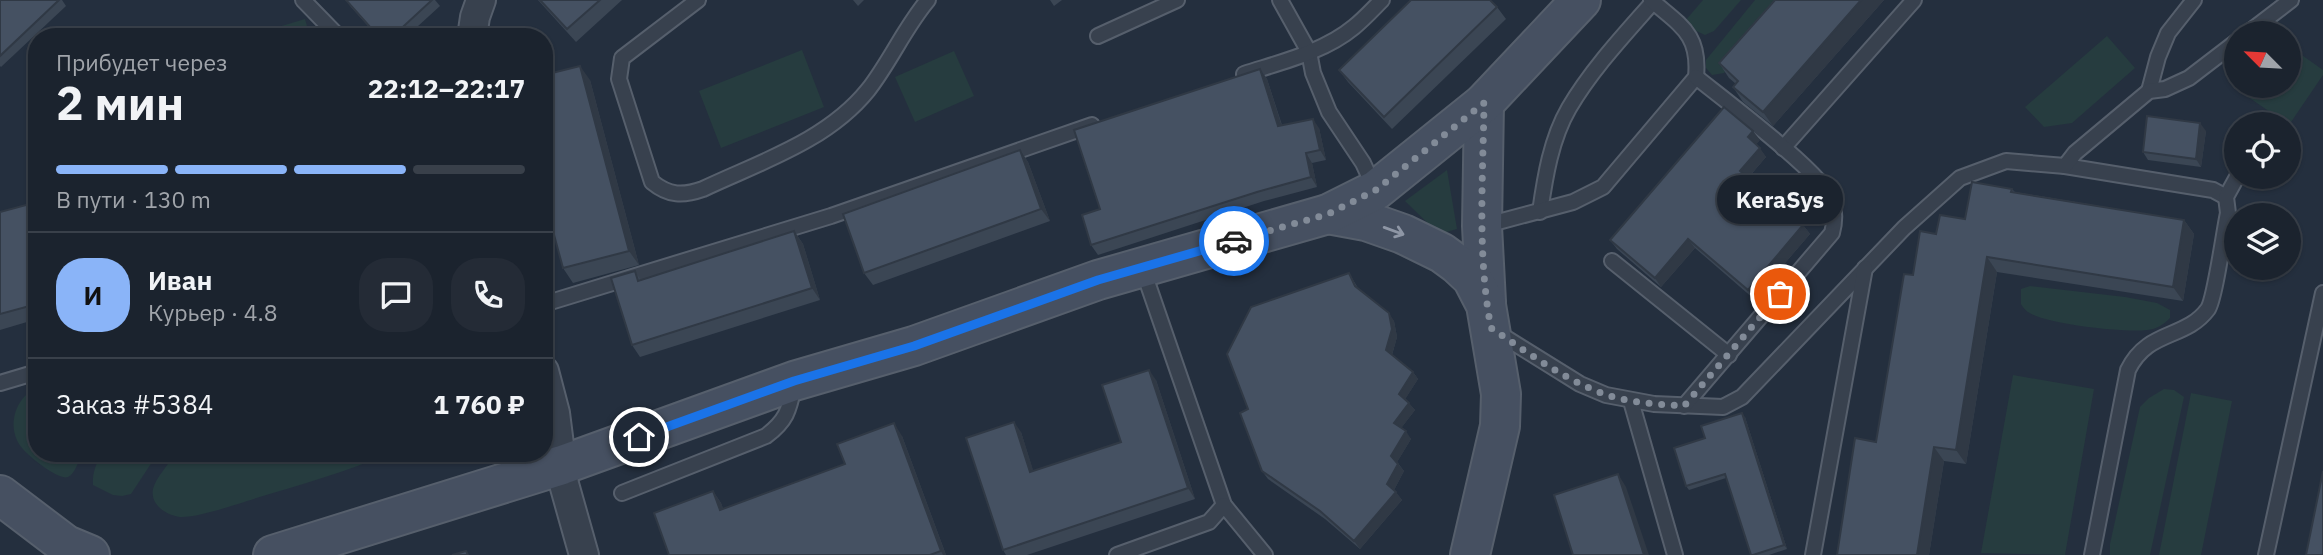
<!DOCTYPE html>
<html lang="ru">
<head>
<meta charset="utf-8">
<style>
	body { margin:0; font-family:"IBM Plex Sans",sans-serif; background:#242b36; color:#f1f3f6; height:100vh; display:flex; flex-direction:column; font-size:26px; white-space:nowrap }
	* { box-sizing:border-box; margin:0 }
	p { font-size:23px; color:#a0a4aa }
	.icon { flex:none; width:38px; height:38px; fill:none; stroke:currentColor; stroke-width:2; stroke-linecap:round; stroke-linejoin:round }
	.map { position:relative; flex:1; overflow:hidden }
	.side { position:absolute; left:28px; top:28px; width:525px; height:434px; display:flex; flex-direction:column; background:#1b232e; border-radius:28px; box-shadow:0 2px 5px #0004,0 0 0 2px #39404a }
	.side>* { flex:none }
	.needle { width:46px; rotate:294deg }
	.buttons { position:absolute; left:2224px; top:21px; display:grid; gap:14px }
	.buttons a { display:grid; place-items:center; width:77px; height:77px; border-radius:50%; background:#1b232e; box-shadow:0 2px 5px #0004,0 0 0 2px #39404a; font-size:35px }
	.pin { position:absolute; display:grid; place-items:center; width:60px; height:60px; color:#fff; margin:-30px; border:4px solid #fff; border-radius:50%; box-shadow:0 2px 7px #0007 }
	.courier { position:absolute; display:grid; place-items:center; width:70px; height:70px; margin:-35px; border:5px solid #1a73e8; border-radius:50%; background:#fff; color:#222; box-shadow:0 2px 9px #0007 }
	.bubble { position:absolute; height:49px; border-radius:24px; background:#1b232e; box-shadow:0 2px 5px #0004,0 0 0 2px #39404a; font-size:23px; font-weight:800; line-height:49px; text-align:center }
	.overview em { font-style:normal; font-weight:800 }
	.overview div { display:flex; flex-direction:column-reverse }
	.overview { display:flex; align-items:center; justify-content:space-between; height:119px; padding:0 28px }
	h1 { font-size:46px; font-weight:800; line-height:52px }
	.bar { display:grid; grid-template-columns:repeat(4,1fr); gap:10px 7px; align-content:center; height:84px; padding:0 28px }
	.bar i { height:9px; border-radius:5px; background:#39404a }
	.bar .active { background:#8ab4f8 }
	.bar p { grid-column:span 4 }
	.line { display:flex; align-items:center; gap:18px; padding:0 28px; border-top:2px solid #39404a }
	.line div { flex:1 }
	.round { display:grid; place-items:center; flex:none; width:74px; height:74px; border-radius:28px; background:#242b36 }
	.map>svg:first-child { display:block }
	.green { fill:#263c3f }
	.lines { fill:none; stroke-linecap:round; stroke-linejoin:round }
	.lane-casing { stroke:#565f6c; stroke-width:18 }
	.street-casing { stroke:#565f6c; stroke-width:32 }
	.secondary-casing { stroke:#565f6c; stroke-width:42 }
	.lane { stroke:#38414e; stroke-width:14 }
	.street { stroke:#38414e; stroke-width:28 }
	.secondary { stroke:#465061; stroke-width:38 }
	.wall { fill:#3b4654 }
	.shaded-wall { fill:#303945 }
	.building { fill:#455162; stroke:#303945; stroke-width:2 }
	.oneway { stroke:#8e96a5 }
	.done { stroke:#828b98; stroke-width:7; stroke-dasharray:0 12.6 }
	.route { stroke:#1a73e8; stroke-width:9 }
</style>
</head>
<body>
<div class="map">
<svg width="2323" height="555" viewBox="0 0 2323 555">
	<rect width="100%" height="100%" fill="#242f3e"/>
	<g class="green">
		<path d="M1703 0H1741L1714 31 1705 35 1690 28 1685 21Z"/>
		<path d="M1755 0H1789L1724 73 1712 75 1706 68V60Z"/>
		<path d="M305 19 310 37H245Z"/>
		<path d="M2107 36 2135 68 2072 123 2044 127 2025 107Z"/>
		<path d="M2289 46 2323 70V75L2289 125 2238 90 2241 86H2289Z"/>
		<path d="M802 50 824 107 721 148 699 91Z"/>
		<path d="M954 51 974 96 915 122 895 77Z"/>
		<path d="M1447 170 1457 229 1439 234 1405 201Z"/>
		<path d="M2030 286 2125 297 2157 303 2170 310V318C2163 325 2157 329 2147 330 2125 333 2045 324 2028 312 2026 311 2022 306 2021 304V289Z"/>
		<path d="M2013 375 2094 389 2065 555 1981 553Z"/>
		<path d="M37 387V453H82C79 460 75 474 68 477 58 481 24 453 19 444 7 423 16 398 37 387Z"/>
		<path d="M2164 389 2174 390 2184 397 2150 555H2110V544L2140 407 2149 398Z"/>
		<path d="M2191 393 2232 401 2201 555H2159Z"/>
		<path d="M103 453H158L131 494 122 496 113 495 93 485C92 473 96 463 103 453Z"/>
		<path d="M176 453H390C344 473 295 486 247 501 232 506 195 518 180 517 166 515 150 505 153 489 156 477 169 464 176 453Z"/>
	</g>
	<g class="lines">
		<defs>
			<g id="lane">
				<path d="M303 0 339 37"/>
				<path d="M698 0 622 58 619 79 652 182C669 196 683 196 703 189 760 162 827 141 868 90 890 62 905 27 928 0"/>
				<path d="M1280 0 1309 52 1313 73 1329 112 1363 163 1375 189"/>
				<path d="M2248 33 2291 0"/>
				<path d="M1098 36 1177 0"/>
				<path d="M1244 74C1281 62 1324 52 1354 27 1364 19 1373 9 1382 0"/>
				<path d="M2149 91 2158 57 2168 33 2194 0"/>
				<path d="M1783 148 1914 0"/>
				<path d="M2065 166 2213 190 2226 197"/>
				<path d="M1540 212C1545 177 1551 139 1569 108 1592 69 1624 35 1653 2"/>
				<path d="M1483 226 1573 202 1603 187 1696 77C1700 34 1681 26 1651 0"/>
				<path d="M1612 261 1729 355"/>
				<path d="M1143 270 1224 505 1265 555"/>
				<path d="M544 304 831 216 1092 125"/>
				<path d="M1498 333 1580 384 1606 395 1654 404 1723 407 1742 397 1904 228 1960 178 2006 161 2065 166 2075 153 2149 91 2165 89 2189 78 2236 42"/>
				<path d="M0 383 37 372"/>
				<path d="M1631 401 1675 555"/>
				<path d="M1684 406 1832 233C1835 222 1835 211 1832 200 1825 175 1722 98 1696 77"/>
				<path d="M622 493 766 436C786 421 789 411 794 386"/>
				<path d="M1117 555 1209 522 1224 505"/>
				<path d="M1813 555 1865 268"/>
				<path d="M2092 555 2128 370C2148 329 2185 340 2208 309 2215 298 2224 231 2228 213L2226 197 2237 177"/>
				<path d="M2266 555 2323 293"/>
			</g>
			<g id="street">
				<path d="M472 37 475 17 481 0"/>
				<path d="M544 371 555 413 564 484 584 555"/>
			</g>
			<g id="secondary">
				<path d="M1484 103 1482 226 1486 302"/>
				<path d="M1328 214 1366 221 1403 234 1442 253 1457 264 1472 278 1486 305 1501 394 1500 426 1470 555"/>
				<path d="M0 495 66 545 90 555"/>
				<path d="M273 555 562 465 794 381 914 346 1098 280 1328 214 1376 190 1484 103 1581 0"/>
			</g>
		</defs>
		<use href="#lane" class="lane-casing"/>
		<use href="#street" class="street-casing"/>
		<use href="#secondary" class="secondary-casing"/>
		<use href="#lane" class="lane"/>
		<use href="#street" class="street"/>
		<use href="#secondary" class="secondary"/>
	</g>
	<g class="wall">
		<path d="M0 0H62L66 6 1 67 0 66Z"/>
		<path d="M346 0H435L440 6 406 37H378L351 7Z"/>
		<path d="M538 0H622L576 42Z"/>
		<path d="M853 0H864L858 6Z"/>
		<path d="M1050 0H1062L1054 6Z"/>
		<path d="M1775 0H1884L1773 126 1743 102 1733 87 1736 84 1729 78 1719 63Z"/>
		<path d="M1497 7 1506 19 1392 129 1348 82 1339 70Z"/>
		<path d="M1260 69 1267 79 1282 125 1319 128 1326 160 1312 163 1317 187 1264 201 1098 255 1091 245 1100 209Z"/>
		<path d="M590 80 639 265 573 283 563 268Z"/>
		<path d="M2206 131 2201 167 2148 160 2143 152Z"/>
		<path d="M1760 140 1756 144 1766 157 1748 178 1803 225 1810 234 1754 299 1695 248 1661 287 1617 249 1610 240Z"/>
		<path d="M1020 150 1028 162 1050 221 873 285 864 273Z"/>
		<path d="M2012 189 2015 192 2184 220 2194 234 2183 301 1997 272 1966 464 1944 461 1929 555H1837L1876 442 1913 275 1936 234 1965 219Z"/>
		<path d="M37 202V319L0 330V212Z"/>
		<path d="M794 231 803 244 820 300 640 357 632 345 635 271 641 280Z"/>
		<path d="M1349 273 1358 288 1394 321 1397 337 1392 355 1413 372 1418 379 1405 399 1415 410 1401 428 1411 439 1397 462 1404 471 1394 490 1402 500 1360 549 1325 519 1268 479 1262 471 1248 409Z"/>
		<path d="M1156 380 1195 499 1027 555H1006L1003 550 1021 432 1033 471 1121 442Z"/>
		<path d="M1745 417 1787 549 1769 555H1751L1726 478 1689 490 1686 486 1705 438Z"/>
		<path d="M902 436 946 555H669L713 491 721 503 723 509 845 464Z"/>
	</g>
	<g class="shaded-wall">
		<path d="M1861 0H1884L1773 126 1763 112Z"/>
		<path d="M580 66 590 80 639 265 629 251Z"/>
		<path d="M1260 69 1267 79 1285 136 1278 126Z"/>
		<path d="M1313 119 1319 128 1326 160 1320 150Z"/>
		<path d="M2200 123 2206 131 2201 167 2196 159Z"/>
		<path d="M1753 131 1760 140 1754 147 1748 137Z"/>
		<path d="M1760 148 1766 157 1746 180 1740 171Z"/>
		<path d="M1020 150 1028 162 1050 221 1041 209Z"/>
		<path d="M1306 153 1312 163 1317 187 1311 177Z"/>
		<path d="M2184 220 2194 234 2183 301 2173 287Z"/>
		<path d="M1803 225 1810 234 1754 299 1748 290Z"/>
		<path d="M794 231 803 244 820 300 812 288Z"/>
		<path d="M1688 239 1695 248 1661 287 1655 278Z"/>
		<path d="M1987 257 1997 272 1966 464 1956 450Z"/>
		<path d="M1389 313 1394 321 1397 337 1391 358 1386 350Z"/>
		<path d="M1149 370 1156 380 1195 499 1188 488Z"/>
		<path d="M1413 372 1418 379 1404 401 1399 394Z"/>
		<path d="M1409 403 1415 410 1399 431 1394 423Z"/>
		<path d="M1742 413 1745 417 1787 549 1784 545Z"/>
		<path d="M1014 422 1021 432 1037 482 1030 472Z"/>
		<path d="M894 423 902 436 946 555H943L941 551Z"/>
		<path d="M1406 431 1411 439 1396 464 1391 456Z"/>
		<path d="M1934 447 1944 461 1929 555H1917Z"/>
		<path d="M1398 464 1404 471 1393 492 1387 484Z"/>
		<path d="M1618 474 1626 487 1649 555H1644Z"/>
		<path d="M713 491 721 503 729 523 720 510Z"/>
		<path d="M1396 492 1402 500 1360 549 1354 541Z"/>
	</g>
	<g class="building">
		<path d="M0 0H59L0 56Z"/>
		<path d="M346 0H432L392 37H379Z"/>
		<path d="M540 0H600L567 29Z"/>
		<path d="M1411 0H1490L1497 7 1384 117 1339 70Z"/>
		<path d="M1775 0H1861L1763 112 1733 87 1738 81 1719 63Z"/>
		<path d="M580 66 629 251 563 268 544 198V75Z"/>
		<path d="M1260 69 1278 126 1313 119 1320 150 1306 153 1311 177 1257 192 1091 245 1082 215 1100 209 1074 130Z"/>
		<path d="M1724 107 1753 131 1748 137 1760 148 1740 171 1803 225 1748 290 1688 239 1655 278 1610 240Z"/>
		<path d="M2147 116 2200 123 2196 159 2143 152Z"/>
		<path d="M1020 150 1041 209 864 273 843 214Z"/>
		<path d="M1972 182 2012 189 2011 192 2184 220 2173 287 1987 257 1956 450 1934 447 1917 555H1837L1855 438 1876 442 1904 274 1913 275 1920 231 1936 234 1940 215 1965 219Z"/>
		<path d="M37 202V304L0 314V212Z"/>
		<path d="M794 231 812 288 632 345 611 278 635 271 638 281Z"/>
		<path d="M1349 273 1355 286 1389 313 1392 329 1386 350 1413 372 1399 394 1409 403 1394 423 1406 431 1391 456 1398 464 1387 484 1396 492 1354 541 1320 511 1262 471 1240 413 1248 409 1227 354 1251 307Z"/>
		<path d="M1149 370 1188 488 1003 550 966 438 1014 422 1030 472 1121 442 1102 385Z"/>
		<path d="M1742 413 1784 545 1753 555H1751L1725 474 1686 486 1674 448 1705 438 1701 426Z"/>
		<path d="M894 423 941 551 930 555H669L654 513 713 491 720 510 845 464 837 444Z"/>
		<path d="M2323 471V555H2306Z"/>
		<path d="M1618 474 1644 555H1573L1554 495Z"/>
		<path d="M466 551 468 555H452Z"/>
	</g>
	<defs><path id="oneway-shaft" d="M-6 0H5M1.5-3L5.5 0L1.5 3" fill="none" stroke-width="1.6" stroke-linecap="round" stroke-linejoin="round" transform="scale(1.75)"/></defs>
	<use class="oneway" href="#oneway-shaft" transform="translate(1394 231) rotate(20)"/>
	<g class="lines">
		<path class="done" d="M1234 241 1328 214 1376 190 1484 103C1483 178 1477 255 1491 328 1527 352 1563 379 1604 394 1629 403 1657 404 1684 406L1780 294"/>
		<path class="route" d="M639 437 794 381 914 346 1098 280 1234 241"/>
	</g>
</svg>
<div class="buttons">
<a><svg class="needle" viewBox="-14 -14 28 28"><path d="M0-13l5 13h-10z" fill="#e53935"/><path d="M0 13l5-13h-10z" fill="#a0a4aa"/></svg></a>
<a><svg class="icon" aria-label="locate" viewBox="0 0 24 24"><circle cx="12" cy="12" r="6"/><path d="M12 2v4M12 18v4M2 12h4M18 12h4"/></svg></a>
<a><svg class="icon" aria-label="layers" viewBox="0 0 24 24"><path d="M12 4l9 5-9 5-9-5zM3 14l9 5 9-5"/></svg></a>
</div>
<div class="pin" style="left:1780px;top:294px;background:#ea580c"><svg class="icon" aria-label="bag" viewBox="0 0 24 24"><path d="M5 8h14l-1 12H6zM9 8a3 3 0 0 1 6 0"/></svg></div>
<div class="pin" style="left:639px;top:437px;background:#1f2937"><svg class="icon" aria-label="home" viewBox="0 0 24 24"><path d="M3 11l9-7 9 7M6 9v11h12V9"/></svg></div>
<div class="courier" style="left:1234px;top:241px"><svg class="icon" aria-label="car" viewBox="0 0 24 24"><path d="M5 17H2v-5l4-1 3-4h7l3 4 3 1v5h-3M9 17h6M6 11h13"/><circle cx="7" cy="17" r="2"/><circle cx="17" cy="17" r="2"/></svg></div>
<div class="bubble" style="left:1717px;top:175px;width:126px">KeraSys</div>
<section class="side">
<div class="overview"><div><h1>2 мин</h1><p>Прибудет через</p></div><em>22:12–22:17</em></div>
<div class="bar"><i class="active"></i><i class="active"></i><i class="active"></i><i></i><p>В пути · 130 m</p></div>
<div class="line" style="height:126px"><b class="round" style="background:#8ab4f8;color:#111">И</b><div><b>Иван</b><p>Курьер · 4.8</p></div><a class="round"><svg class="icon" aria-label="chat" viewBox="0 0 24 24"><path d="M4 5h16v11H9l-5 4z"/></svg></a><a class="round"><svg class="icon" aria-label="phone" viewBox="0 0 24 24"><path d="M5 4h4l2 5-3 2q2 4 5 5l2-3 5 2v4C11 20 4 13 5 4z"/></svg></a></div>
<div class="line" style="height:91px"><div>Заказ #5384</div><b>1 760 ₽</b></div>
</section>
</div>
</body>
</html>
